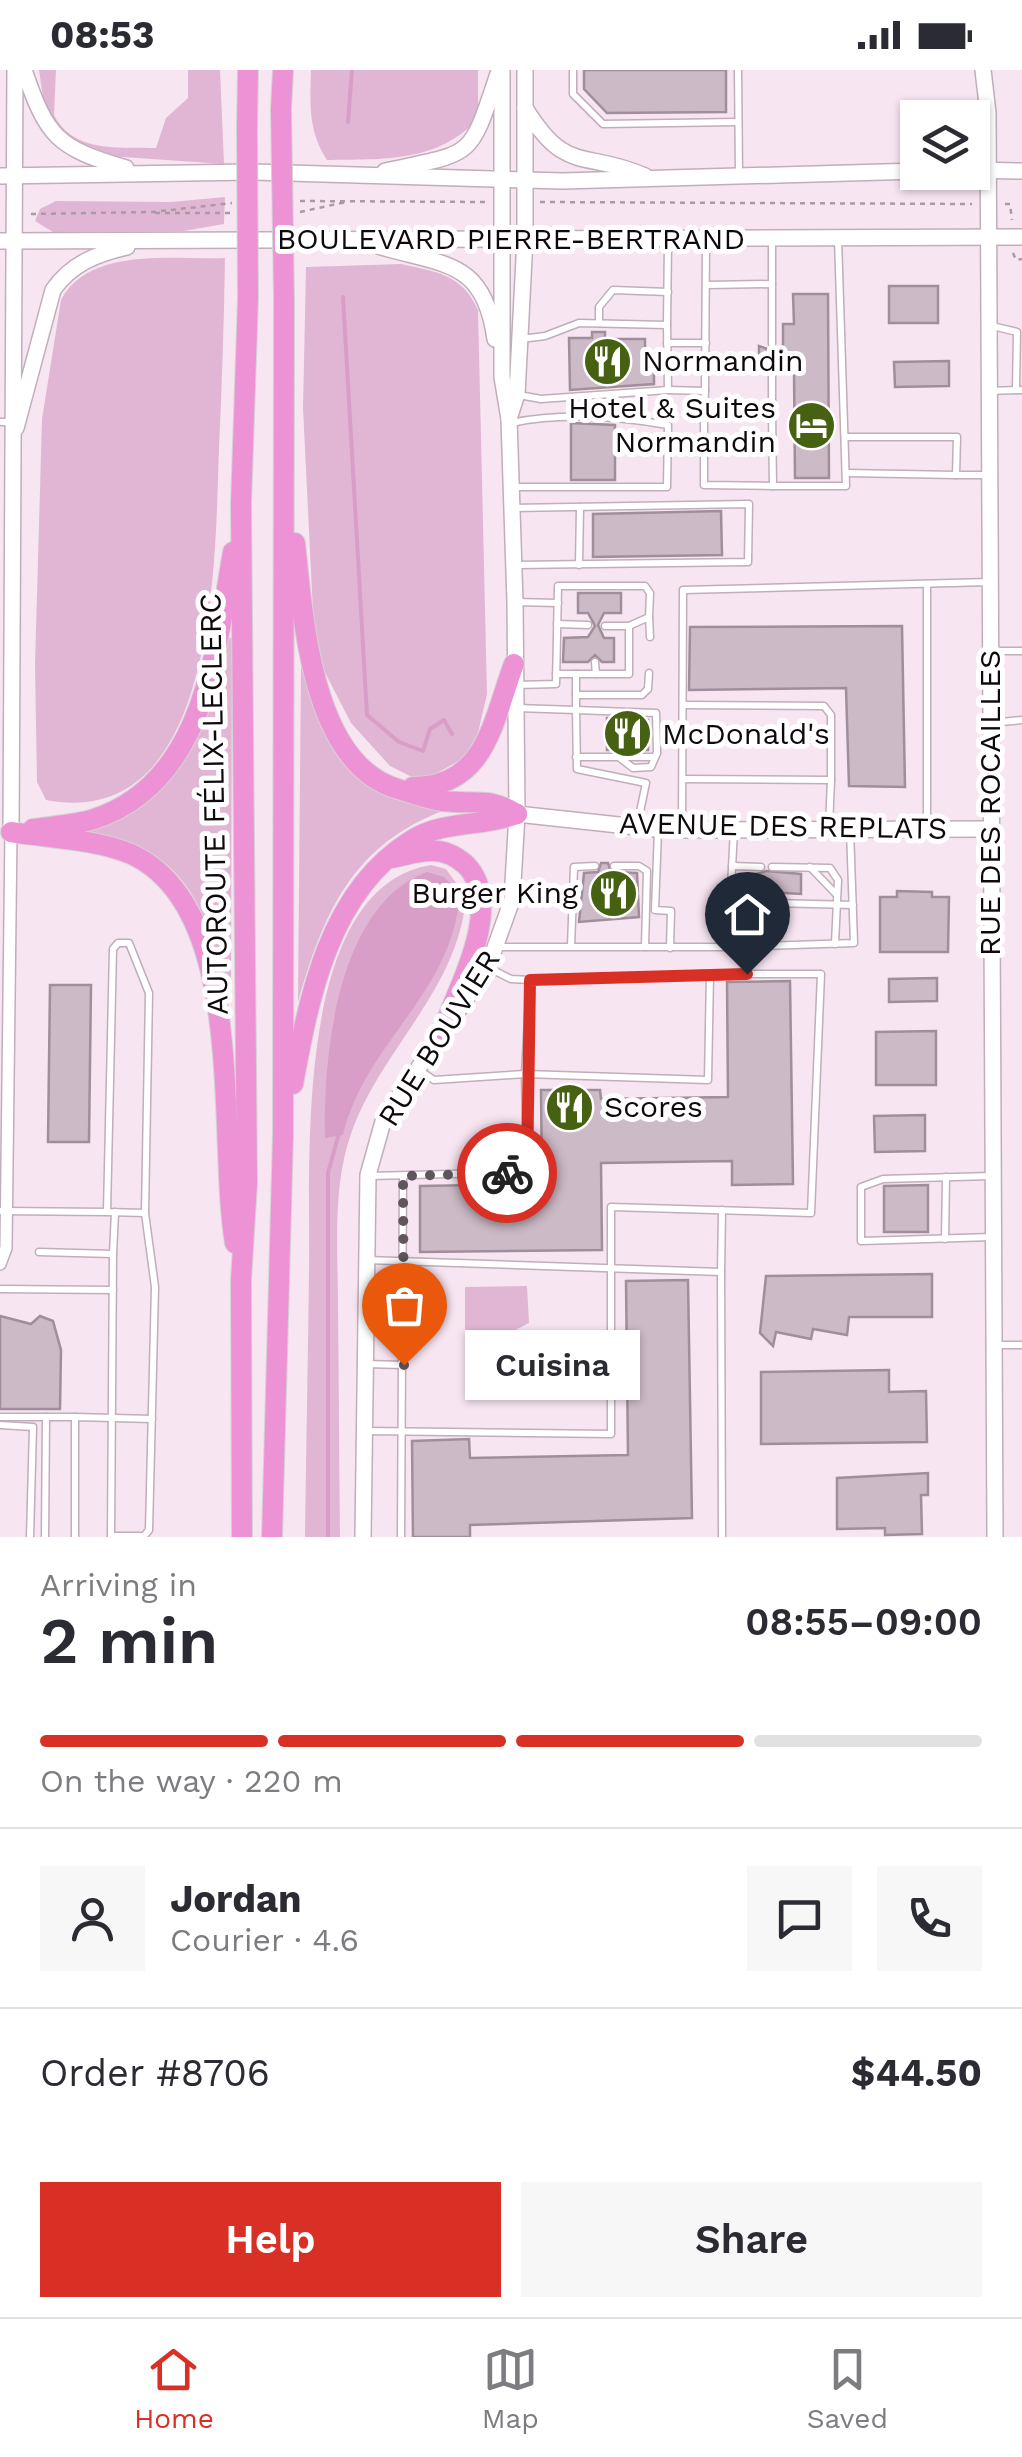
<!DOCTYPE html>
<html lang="en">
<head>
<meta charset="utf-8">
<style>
	body { margin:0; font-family:"Work Sans",sans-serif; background:#f7f7f7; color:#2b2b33; height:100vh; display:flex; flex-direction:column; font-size:38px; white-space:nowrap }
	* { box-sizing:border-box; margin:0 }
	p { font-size:32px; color:#7c7c81 }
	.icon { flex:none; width:55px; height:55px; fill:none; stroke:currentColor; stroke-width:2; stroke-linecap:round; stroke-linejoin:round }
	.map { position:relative; height:1467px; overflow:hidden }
	.drawer { display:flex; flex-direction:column; background:#fff; flex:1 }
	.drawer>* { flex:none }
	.fabs { position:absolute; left:900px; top:30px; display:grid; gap:20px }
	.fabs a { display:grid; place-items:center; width:90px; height:90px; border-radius:0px; background:#fff; box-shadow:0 2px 8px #0004; font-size:50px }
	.pin { position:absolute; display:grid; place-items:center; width:85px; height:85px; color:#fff; margin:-102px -42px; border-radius:50% 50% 50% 0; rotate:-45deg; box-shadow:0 0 10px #0007 }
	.pin .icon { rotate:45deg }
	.courier { position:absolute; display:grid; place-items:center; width:100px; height:100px; margin:-50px; border:8px solid #d93025; border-radius:50%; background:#fff; color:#222; box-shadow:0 2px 12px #0007 }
	.bubble { position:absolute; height:70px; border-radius:0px; background:#fff; box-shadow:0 2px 8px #0004; font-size:32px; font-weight:600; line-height:70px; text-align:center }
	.head em { font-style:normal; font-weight:600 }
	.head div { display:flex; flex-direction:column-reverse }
	.head { display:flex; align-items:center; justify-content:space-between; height:170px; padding:0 40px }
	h1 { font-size:65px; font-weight:600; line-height:75px }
	.bar { display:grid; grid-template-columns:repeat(4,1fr); gap:15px 10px; align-content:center; height:120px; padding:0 40px }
	.bar i { height:12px; border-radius:8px; background:#e1e1e2 }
	.bar .on { background:#d93025 }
	.bar p { grid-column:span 4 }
	.line { display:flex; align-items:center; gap:25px; padding:0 40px; border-top:2px solid #e1e1e2 }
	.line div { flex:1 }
	.round { display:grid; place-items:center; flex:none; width:105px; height:105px; border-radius:0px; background:#f7f7f7 }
	.button { display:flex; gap:20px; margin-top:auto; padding:20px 40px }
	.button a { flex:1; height:115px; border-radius:0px; background:#d93025; color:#fff; font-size:40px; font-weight:600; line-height:115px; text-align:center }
	.button a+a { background:#f7f7f7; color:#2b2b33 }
	.status { display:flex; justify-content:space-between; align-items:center; height:70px; padding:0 50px; background:#fff; direction:ltr }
	.status svg { height:28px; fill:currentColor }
	.menu { display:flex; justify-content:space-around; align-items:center; height:140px; border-top:2px solid #e1e1e2; background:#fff; font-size:28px; color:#7c7c81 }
	.menu a { display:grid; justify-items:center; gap:5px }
	.menu .on { color:#d93025 }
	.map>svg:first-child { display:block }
	.green { fill:#e1b6d4 }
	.water { fill:#d89ec8 }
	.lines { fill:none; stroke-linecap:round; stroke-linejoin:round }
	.stream { stroke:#d89ec8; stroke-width:4 }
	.building { fill:#ccbac7; stroke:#a08e9a; stroke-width:2.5 }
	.lane-casing { stroke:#c0aeba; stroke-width:9 }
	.street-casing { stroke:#c0aeba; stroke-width:14 }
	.secondary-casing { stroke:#c0aeba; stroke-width:18 }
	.highway-casing { stroke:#d4d3d3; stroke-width:22 }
	.path { stroke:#a99ba5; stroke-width:2.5; stroke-dasharray:5 5; stroke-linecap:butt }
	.lane { stroke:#fff; stroke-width:6 }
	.street { stroke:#fff; stroke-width:11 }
	.secondary { stroke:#fff; stroke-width:15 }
	.highway { stroke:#ee92d6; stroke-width:20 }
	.highway-bridge-casing { stroke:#d4d3d3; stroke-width:22; stroke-linecap:butt }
	.highway-bridge { stroke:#ee92d6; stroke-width:20 }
	.done { stroke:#61565d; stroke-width:10; stroke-dasharray:0 18 }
	.route { stroke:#d93025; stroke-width:12 }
	.labels { text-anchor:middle; stroke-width:10; stroke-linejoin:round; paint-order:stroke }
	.street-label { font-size:30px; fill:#0f090d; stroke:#fff }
	.poi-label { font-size:30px; fill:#0f090d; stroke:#fff; text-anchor:start }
</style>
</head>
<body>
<div class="status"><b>08:53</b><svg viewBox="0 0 49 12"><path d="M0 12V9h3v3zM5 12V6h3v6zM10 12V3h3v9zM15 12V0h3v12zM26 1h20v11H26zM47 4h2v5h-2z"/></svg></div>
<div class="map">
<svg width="1022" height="1467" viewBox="0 0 1022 1467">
	<rect width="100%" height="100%" fill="#f8e5f2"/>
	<g class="green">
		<path d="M39 0H56L54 45C73 83 119 77 156 78L166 48 188 28V0H220L224 94 94 85 47 55Z"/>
		<path d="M311 0H478V48C439 93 382 89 327 90 308 61 310 33 311 0Z"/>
		<path d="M225 127 224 154 184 161 53 162 35 151 40 139 56 131 171 132Z"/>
		<path d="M225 188C224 251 222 315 219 378 215 486 219 763 46 730L37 712 35 595 42 349 61 230C90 176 172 190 225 188Z"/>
		<path d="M401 194C437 202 462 204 478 240L487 624 478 663 464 688 428 708 412 707 390 696 351 653 315 583 303 338 306 197Z"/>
		<path d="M225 567 232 568 231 925H225C208 838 184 771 84 767V760L125 746 152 726Z"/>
		<path d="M301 595C326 684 346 728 445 740 352 775 324 842 298 932Z"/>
		<path d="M431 795 446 799 466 827C458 921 381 978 351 1064 332 1117 338 1183 338 1238 339 1314 339 1391 340 1467H305C306 1378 308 1290 309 1201 311 1097 291 818 431 795Z"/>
		<path d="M527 1216 529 1253 492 1272H465V1217Z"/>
	</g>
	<path class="water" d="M427 802 444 807 460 824C452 925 365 972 343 1065L325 1068C323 986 337 835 427 802Z"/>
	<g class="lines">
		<g class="stream">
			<path d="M348 52 352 0"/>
			<path d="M343 227 367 645 399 672 423 681 430 659 444 650 452 664"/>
			<path d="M328 1467V1103L339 1063"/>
		</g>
	</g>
	<g class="building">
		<path d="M584 0H726V42L607 43 584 19Z"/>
		<rect x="889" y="216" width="49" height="37"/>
		<path d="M793 224H828L829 408H795L794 302 771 297 759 302V276L773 281 783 275V254H794Z"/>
		<path d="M592 262H605V269H645V291H654V314L570 320 569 268H592Z"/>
		<path d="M949 291V316L895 317 894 292Z"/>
		<path d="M571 353 615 355V410H571Z"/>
		<path d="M721 441 722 485 593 487V444Z"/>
		<path d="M578 523H621V543H604L598 555 604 568H614V592H602L595 585 588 592H563L564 568 588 567 595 556 588 543H578Z"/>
		<path d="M902 556 905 717 849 716 846 618 689 620 690 557Z"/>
		<path d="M607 648 648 650V680H607Z"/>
		<path d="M601 793H608L611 802 637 803 639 847 579 852 584 803 598 802Z"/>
		<path d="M766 801 801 804V824L747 821V807Z"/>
		<path d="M897 821 932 822V827H949L948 882H880V827H897Z"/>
		<path d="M937 908V931L889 932V909Z"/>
		<path d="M790 911 793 1114 732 1115V1091L601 1093 602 1180 420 1182V1116L542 1114 541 1020H600L601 1029 728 1027 727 912Z"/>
		<path d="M50 915H91L89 1072H48Z"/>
		<path d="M936 961V1015H876V962Z"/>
		<path d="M925 1045V1081L875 1082 874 1046Z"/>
		<path d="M928 1115V1162H884V1116Z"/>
		<path d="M932 1204V1247H849L847 1265 813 1259 811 1269 776 1262 773 1276 760 1263 766 1206Z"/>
		<path d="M688 1210 692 1448 470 1455V1467H413L412 1371 469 1369 470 1388 628 1385 626 1211Z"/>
		<path d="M0 1246 31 1254 40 1246 53 1251 61 1280 60 1339H0Z"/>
		<path d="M889 1300V1322L926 1321 927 1372 761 1374V1302Z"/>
		<path d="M928 1403V1425H921L922 1464 885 1465V1458L837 1459V1408Z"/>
	</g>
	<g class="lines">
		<defs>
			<g id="lane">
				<path d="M573 0V24L603 54 738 52"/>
				<path d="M738 0 739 104"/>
				<path d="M707 215 772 214"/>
				<path d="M599 253V237L613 220 668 222"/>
				<path d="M988 255 1017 262 1016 320"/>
				<path d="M521 269 545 266 579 253 667 255 668 172"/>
				<path d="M667 273H706"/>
				<path d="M772 274V169"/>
				<path d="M668 320 705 321 706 171"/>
				<path d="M705 321 704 340 772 341V304"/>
				<path d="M988 321 1022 320"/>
				<path d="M519 325 541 329 668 320 667 255"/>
				<path d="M704 340V415L773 416 772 341"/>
				<path d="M0 352H10"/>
				<path d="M511 353C563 342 616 346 668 355L667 417H512"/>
				<path d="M846 367H957L956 405 847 403"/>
				<path d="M956 405H988"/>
				<path d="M773 416H846L838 169"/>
				<path d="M512 438 749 434 748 492 515 495"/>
				<path d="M579 495 580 437"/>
				<path d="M927 514V757"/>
				<path d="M515 532 558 533"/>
				<path d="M649 547 650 567"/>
				<path d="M557 554 588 555"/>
				<path d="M993 581H1022"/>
				<path d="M595 592 596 604"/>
				<path d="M556 604H629V556H605"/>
				<path d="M576 604V640L656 643 657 682 655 687H576"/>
				<path d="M516 615 556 614 558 516H645L650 523 649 547 629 556"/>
				<path d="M576 625H642L648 619 649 603"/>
				<path d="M683 635 824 636 831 645V710L684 709"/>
				<path d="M517 638 576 640 577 699 646 713 637 756"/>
				<path d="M991 653 1022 650"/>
				<path d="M620 688 633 698 651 697 657 683"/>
				<path d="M829 757 831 710"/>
				<path d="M682 759 683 520 989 512"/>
				<path d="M658 760 655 840 671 841 670 878"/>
				<path d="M614 796H639L647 801 645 877"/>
				<path d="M732 796 761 797"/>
				<path d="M772 797 830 798 838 810 835 874"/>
				<path d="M810 797 836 824"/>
				<path d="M730 832 853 835"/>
				<path d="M571 876 574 797 595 796"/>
				<path d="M499 877H728L734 759"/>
				<path d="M728 877 854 873 850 760"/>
				<path d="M419 1000 434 1010 525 1004 530 910"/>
				<path d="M370 1106 527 1102 525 1004 708 1010 710 904 530 910 511 909 489 898"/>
				<path d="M991 1106 883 1109 861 1117V1171L992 1167"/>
				<path d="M0 1141 107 1142 113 879 118 873H129L149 923 145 1143 107 1142"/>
				<path d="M945 1169 946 1107"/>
				<path d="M39 1182 113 1184 115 1142"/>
				<path d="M113 1184 111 1466H144L149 1460 155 1217 145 1143"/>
				<path d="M366 1190 721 1202 722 1467"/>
				<path d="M721 1202 722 1140"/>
				<path d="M0 1219 113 1220"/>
				<path d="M995 1275H1022"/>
				<path d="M365 1294 404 1295"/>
				<path d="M0 1347H75"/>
				<path d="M0 1355 33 1357 30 1467"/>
				<path d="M365 1361 611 1364V1137L811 1143 821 904H710"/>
				<path d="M45 1467 46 1347"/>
				<path d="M75 1467V1347L152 1349"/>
				<path d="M401 1467 403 1106"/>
			</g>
			<path id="street" d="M0 1194 6 1178 11 762"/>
			<g id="secondary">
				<path d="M24 0C47 67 57 78 126 98"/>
				<path d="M983 0 988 43 995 1467"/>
				<path d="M525 38C567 106 583 79 645 106"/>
				<path d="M972 100 1022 101"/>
				<path d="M385 101C475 82 469 90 498 4"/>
				<path d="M0 106 250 102 563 111 918 101"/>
				<path d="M0 171 1022 167"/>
				<path d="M378 176C444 196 484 189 495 269"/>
				<path d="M509 349 517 324 525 169V0"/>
				<path d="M16 358 53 220C71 194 96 184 127 177"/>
				<path d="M517 744 665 760 989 759"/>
				<path d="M11 762 15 0"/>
				<path d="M363 1467 368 1105 384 1048 488 897 512 830 517 744 515 532 509 349 502 307V0"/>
			</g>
			<g id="highway">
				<path d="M281 39 283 0"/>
				<path d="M247 58 248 0"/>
				<path d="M295 473C303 546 311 694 398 719 412 723 428 729 443 731 475 735 486 726 517 744"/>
				<path d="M413 717C487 717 493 649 514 594"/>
				<path d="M33 759C52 756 75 755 94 749 205 713 216 579 233 482"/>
				<path d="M11 762C49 768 95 769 131 784 249 838 217 1067 235 1173"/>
				<path d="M391 788C404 786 417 781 430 781 443 780 456 786 466 795 506 836 456 920 441 965"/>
				<path d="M293 1014C309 927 329 821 412 770 444 750 483 757 517 744"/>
				<path d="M242 1467 241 1210 247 1113 241 434 248 228"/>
				<path d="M272 1467 283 1065 284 229"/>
			</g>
		</defs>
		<use href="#lane" class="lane-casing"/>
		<use href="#street" class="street-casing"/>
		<use href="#secondary" class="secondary-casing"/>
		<use href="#highway" class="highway-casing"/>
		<g class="path">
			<path d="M300 131 487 132"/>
			<path d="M540 132 972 134"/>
			<path d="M1005 134H1010L1012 150"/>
			<path d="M300 142 346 132"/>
			<path d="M155 143H232"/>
			<path d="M31 144 153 142 232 133"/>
			<path d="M1013 183 1016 190 1022 189"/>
		</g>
		<use href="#lane" class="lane"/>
		<use href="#street" class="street"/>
		<use href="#secondary" class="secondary"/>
		<use href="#highway" class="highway"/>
		<defs>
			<g id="highway-bridge">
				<path d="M281 39 284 229"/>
				<path d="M247 58 248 228"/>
			</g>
		</defs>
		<use href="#highway-bridge" class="highway-bridge-casing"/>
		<use href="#highway-bridge" class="highway-bridge"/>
	</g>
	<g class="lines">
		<path class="done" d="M404 1295 403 1106 507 1103"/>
		<path class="route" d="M507 1103 527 1102 530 910 747 904"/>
	</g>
	<defs>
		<symbol id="restaurant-disc" viewBox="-11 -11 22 22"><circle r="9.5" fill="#466111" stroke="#fff"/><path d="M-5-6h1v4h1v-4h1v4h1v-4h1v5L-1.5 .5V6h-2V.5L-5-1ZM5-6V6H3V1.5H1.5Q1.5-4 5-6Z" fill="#fff"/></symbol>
		<symbol id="hotel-disc" viewBox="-11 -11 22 22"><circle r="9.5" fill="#466111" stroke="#fff"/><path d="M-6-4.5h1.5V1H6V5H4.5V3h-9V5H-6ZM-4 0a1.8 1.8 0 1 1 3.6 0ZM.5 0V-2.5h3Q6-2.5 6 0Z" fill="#fff"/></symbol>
	</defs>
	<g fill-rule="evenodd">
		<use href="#restaurant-disc" x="580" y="264" width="55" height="55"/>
		<use href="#hotel-disc" x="784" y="328" width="55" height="55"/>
		<use href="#restaurant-disc" x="600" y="636" width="55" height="55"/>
		<use href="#restaurant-disc" x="586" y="796" width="55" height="55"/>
		<use href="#restaurant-disc" x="542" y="1010" width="55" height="55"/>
	</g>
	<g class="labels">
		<g class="street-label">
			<text x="511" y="179">BOULEVARD PIERRE-BERTRAND</text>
			<text transform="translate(990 733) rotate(-90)" y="10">RUE DES ROCAILLES</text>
			<text transform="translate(214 734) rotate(-91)" y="10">AUTOROUTE FÉLIX-LECLERC</text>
			<text transform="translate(783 756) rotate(1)" y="10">AVENUE DES REPLATS</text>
			<text transform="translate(439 968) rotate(-58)" y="10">RUE BOUVIER</text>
		</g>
		<g class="poi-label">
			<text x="642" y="301">Normandin</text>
			<text x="776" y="348" text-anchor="end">Hotel &amp; Suites<tspan x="776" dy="34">Normandin</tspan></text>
			<text x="662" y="674">McDonald's</text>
			<text x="578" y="833" text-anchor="end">Burger King</text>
			<text x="604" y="1047">Scores</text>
		</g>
	</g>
</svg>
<div class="fabs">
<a><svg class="icon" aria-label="layers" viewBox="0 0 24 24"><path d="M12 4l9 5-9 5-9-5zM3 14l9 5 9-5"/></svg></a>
</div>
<div class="pin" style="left:404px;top:1295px;background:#ea580c"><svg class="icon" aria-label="bag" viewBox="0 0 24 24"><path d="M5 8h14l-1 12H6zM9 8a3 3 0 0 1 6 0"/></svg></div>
<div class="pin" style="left:747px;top:904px;background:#1f2937"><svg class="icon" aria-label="home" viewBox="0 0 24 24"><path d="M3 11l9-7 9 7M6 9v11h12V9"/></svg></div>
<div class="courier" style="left:507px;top:1103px"><svg class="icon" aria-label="bike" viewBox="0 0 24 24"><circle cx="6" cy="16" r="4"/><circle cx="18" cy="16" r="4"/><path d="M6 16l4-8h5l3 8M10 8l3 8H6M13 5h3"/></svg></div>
<div class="bubble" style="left:465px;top:1260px;width:175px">Cuisina</div>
</div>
<section class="drawer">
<div class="head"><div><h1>2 min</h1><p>Arriving in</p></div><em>08:55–09:00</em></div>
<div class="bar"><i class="on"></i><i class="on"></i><i class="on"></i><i></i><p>On the way · 220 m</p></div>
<div class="line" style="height:180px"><a class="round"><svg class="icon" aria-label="person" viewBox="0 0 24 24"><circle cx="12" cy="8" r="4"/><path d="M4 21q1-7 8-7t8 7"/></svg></a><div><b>Jordan</b><p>Courier · 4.6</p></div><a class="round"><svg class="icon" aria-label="chat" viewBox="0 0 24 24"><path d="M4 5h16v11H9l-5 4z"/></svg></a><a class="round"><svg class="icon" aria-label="phone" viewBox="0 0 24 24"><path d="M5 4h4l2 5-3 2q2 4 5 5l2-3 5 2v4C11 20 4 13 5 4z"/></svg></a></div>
<div class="line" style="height:130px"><div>Order #8706</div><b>$44.50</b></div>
<div class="button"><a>Help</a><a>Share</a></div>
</section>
<nav class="menu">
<a class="on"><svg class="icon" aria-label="home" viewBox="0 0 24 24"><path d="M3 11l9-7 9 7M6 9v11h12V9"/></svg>Home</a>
<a><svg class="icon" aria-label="map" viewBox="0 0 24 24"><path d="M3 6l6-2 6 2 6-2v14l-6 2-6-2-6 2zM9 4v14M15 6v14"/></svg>Map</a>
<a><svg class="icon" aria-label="saved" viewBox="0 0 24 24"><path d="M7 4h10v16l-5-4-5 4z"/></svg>Saved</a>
</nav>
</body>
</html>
